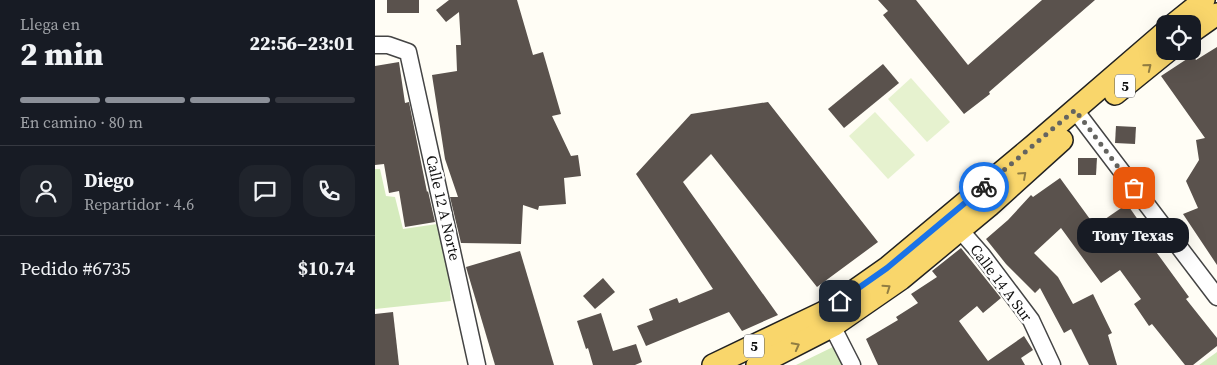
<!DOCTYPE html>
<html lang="es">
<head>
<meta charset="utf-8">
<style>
	body { margin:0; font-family:"Source Serif 4",serif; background:#20242c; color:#f1f3f6; height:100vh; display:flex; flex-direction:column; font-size:19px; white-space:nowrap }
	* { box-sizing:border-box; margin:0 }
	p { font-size:16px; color:#9ea1a6 }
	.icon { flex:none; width:28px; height:28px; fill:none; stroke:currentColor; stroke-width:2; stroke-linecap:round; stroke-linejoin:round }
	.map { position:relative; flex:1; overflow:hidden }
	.details { display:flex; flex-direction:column; background:#171b24; width:375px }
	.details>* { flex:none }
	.buttons { position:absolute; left:781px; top:15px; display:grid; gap:10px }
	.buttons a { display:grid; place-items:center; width:45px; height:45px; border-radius:10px; background:#171b24; box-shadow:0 5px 20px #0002; font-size:25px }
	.pin { position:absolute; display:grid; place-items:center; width:42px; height:42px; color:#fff; margin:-21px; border-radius:10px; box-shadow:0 2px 8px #0006 }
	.courier { position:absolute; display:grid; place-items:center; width:50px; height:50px; margin:-25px; border:4px solid #1a73e8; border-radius:50%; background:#fff; color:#222; box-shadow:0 1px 6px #0007 }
	.bubble { position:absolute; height:35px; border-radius:15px; background:#171b24; box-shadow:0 5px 20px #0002; font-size:16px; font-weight:800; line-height:35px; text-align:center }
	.overview em { font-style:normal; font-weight:800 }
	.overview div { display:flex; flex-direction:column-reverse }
	.overview { display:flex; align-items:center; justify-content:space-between; height:85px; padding:0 20px }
	h1 { font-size:32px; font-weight:800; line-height:38px }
	.bar { display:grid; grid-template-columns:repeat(4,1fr); gap:8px 5px; align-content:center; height:60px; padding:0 20px }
	.bar i { height:6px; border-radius:4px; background:#363941 }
	.bar .current { background:#8c9099 }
	.bar p { grid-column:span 4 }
	.line { display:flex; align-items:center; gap:12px; padding:0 20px; border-top:1px solid #363941 }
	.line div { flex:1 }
	.round { display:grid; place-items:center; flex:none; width:52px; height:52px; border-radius:15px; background:#20242c }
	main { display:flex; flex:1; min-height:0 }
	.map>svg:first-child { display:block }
	.green { fill:#d5ebbd }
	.pitch { fill:#e6f2cf }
	.building { fill:#5a524d }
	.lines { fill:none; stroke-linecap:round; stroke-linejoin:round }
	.minor-casing { stroke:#444; stroke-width:19 }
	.major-casing { stroke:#222; stroke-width:24 }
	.minor { stroke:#fff; stroke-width:16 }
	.major { stroke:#f9d66b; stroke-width:21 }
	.oneway { stroke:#917d42 }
	.done { stroke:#646461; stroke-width:5; stroke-dasharray:0 9 }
	.route { stroke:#1a73e8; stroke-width:6 }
	.labels { text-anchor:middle; stroke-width:5; stroke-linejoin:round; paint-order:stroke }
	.shield { fill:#fff; stroke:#585858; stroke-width:1 }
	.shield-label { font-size:14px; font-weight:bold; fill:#111 }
	.street-label { font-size:15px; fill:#111; stroke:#fff }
</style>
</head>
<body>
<main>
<section class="details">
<div class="overview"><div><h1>2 min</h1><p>Llega en</p></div><em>22:56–23:01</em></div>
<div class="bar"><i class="current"></i><i class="current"></i><i class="current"></i><i></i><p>En camino · 80 m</p></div>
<div class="line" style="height:90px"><a class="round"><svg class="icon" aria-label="person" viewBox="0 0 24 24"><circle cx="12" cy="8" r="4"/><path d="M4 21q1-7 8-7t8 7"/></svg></a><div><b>Diego</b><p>Repartidor · 4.6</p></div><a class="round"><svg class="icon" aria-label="chat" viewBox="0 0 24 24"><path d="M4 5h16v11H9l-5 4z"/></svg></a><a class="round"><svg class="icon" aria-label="phone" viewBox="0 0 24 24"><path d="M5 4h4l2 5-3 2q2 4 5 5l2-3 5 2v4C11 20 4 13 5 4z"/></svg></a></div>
<div class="line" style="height:65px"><div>Pedido #6735</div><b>$10.74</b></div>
</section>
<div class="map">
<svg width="842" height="365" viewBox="0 0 842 365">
	<rect width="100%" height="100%" fill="#fffdf5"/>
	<g class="green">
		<path d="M0 169H5L11 196 20 197 28 229 69 223 76 301 0 309Z"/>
		<path d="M462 345 471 365H421Z"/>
		<path d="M842 352V365H824Z"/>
	</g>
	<g class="pitch">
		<path d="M536 78 575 122 552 142 513 99Z"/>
		<path d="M500 112 540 155 513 179 474 136Z"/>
	</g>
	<g class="building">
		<rect x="12" y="0" width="32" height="13"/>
		<path d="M74 0H142L158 55 168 52 186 114 177 116 196 156 203 155 206 176 189 178 191 204 164 206 163 210 148 205 146 244 86 243 75 197H83L70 159 57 75 82 71 81 45H86L84 12 71 22 61 10Z"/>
		<path d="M503 0H541L593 65 667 0H720L614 92 615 94 589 114 508 15 513 11Z"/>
		<path d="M842 47V265L808 214 823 208 811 181 824 160 821 140 830 138 786 76 818 55 821 60Z"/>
		<path d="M24 62 30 103 34 102 52 192 53 191 60 222 30 227 24 191 14 193 9 164 0 165V66Z"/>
		<path d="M508 64 524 83 469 128 453 109Z"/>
		<path d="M393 102 503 242 442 287 336 154 308 182 403 315 367 331 354 312 271 346 262 326 278 320 274 309 302 298 304 303 338 289 261 174 316 114Z"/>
		<path d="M741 126 761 127 760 144 740 143Z"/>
		<path d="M703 158H722L721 175H703Z"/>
		<path d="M685 178 720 226 752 204 782 247 779 249 814 297 811 299 842 338V346L818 365H810L777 324 774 326 759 304 766 299 745 270 726 283 686 228 659 253 683 277 698 304 718 294 737 333 733 335 742 365H714L696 329 689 333 665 288 660 293 631 264 611 239 633 220 656 195 658 197Z"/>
		<path d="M586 248 626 298 608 313 602 306 584 321 613 361 649 336 658 350 646 358 650 365H503L491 339 523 320 521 317 543 303 536 294 562 277 557 271Z"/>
		<path d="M145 251 179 365H120L91 267Z"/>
		<path d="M228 278 240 292 220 309 208 296Z"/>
		<path d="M18 312 24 365H0V314Z"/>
		<path d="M226 313 238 351 261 344 267 362 260 365H218L213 348 211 349 202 321Z"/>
	</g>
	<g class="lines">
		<defs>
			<g id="minor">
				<path d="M0 45H13L33 52 102 365"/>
				<path d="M700 110 842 297"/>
				<path d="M578 222 607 255 656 320 677 365"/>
				<path d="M453 318 477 365"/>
			</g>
			<g id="major">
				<path d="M799 24 829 0"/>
				<path d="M818 31 842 14"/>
				<path d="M740 94 793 51"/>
				<path d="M338 365 449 312 513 267 659 145 790 32"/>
				<path d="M382 365 458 326 526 279 614 206 687 140"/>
			</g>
		</defs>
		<use href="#minor" class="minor-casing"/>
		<use href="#major" class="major-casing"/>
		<use href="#minor" class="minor"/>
		<use href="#major" class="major"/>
	</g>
	<defs><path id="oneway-chevron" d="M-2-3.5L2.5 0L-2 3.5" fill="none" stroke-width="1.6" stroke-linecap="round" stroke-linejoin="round" transform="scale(1.25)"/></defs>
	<g class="oneway">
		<use href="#oneway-chevron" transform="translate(773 67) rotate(-39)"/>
		<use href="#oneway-chevron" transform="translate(648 175) rotate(-42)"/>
		<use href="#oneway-chevron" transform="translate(512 288) rotate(-35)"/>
		<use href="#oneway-chevron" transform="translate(421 346) rotate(-28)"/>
	</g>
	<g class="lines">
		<path class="done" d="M609 187 700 110 759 188"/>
		<path class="route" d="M465 301 512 268 609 187"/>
	</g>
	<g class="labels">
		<g class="shield">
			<rect x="740" y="74.5" width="20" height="23" rx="4"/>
			<rect x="369" y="334.5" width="20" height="23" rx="4"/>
		</g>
		<g class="shield-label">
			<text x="750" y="91">5</text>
			<text x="379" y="351">5</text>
		</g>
		<g class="street-label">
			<text transform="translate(68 208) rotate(77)" y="5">Calle 12 A Norte</text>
			<text transform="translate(626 283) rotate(53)" y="5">Calle 14 A Sur</text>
		</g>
	</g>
</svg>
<div class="buttons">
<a><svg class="icon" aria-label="locate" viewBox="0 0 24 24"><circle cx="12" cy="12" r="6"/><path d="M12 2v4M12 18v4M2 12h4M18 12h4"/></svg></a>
</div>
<div class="pin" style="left:759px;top:188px;background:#ea580c"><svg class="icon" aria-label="bag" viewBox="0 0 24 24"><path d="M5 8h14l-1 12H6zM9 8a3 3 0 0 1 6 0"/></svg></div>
<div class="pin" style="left:465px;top:301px;background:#1f2937"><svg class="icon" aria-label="home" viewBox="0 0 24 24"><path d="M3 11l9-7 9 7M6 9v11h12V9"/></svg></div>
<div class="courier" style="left:609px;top:187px"><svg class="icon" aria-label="bike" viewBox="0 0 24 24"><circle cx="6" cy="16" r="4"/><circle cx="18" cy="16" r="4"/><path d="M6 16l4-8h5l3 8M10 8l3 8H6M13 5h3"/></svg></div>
<div class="bubble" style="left:702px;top:218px;width:112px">Tony Texas</div>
</div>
</main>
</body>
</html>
